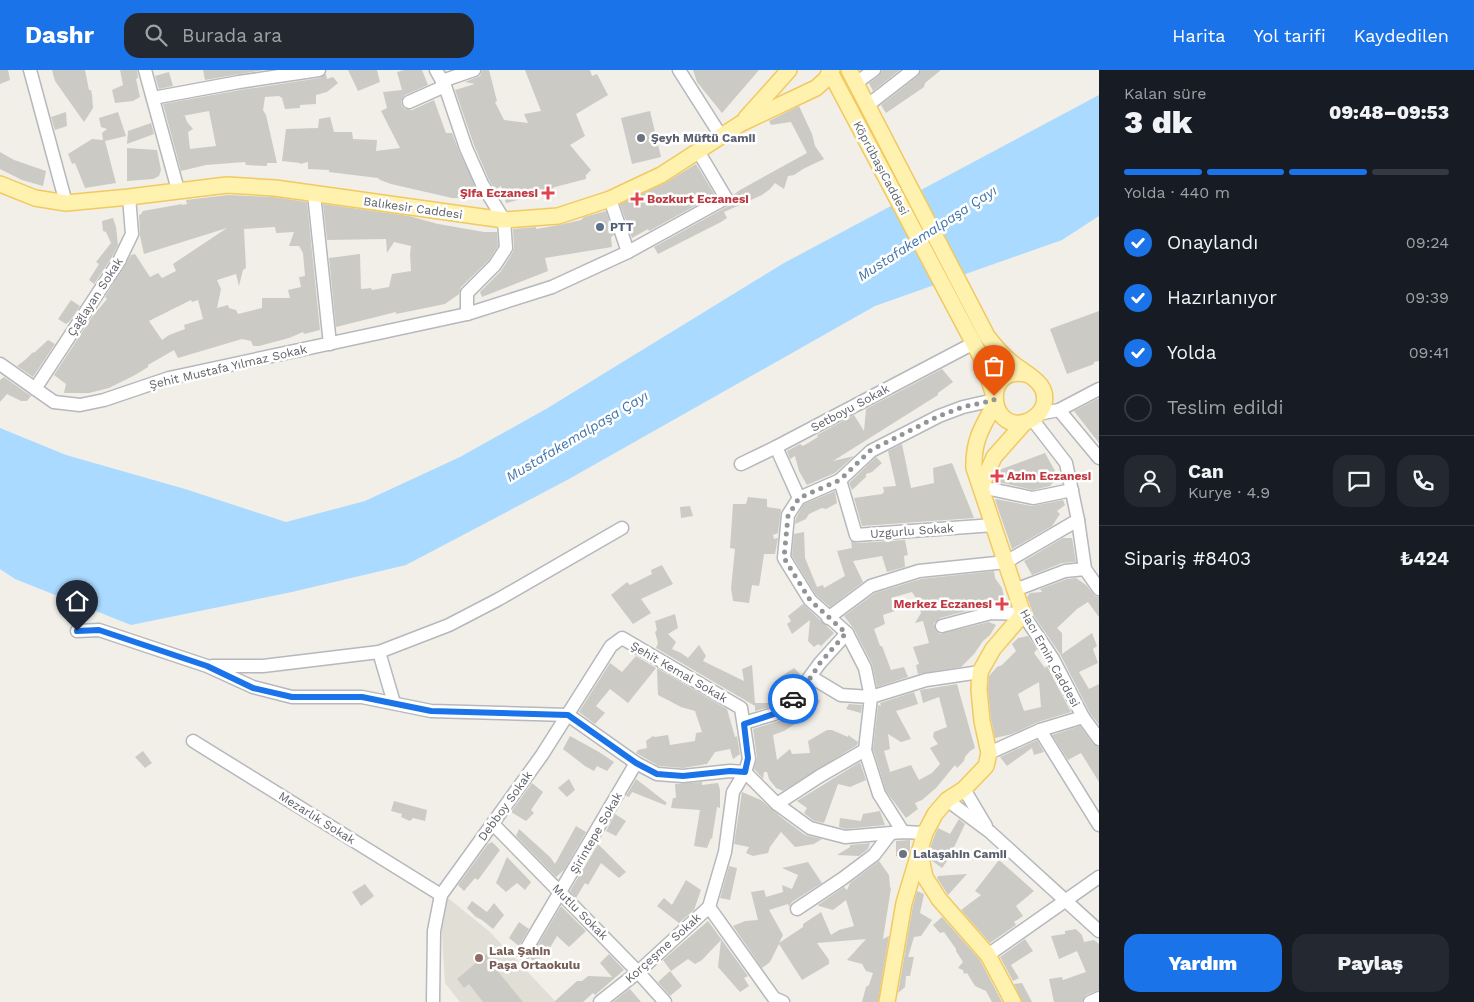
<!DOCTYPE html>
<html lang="tr">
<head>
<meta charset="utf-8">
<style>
	body { margin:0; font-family:"Work Sans",sans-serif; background:#242831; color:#f1f3f6; height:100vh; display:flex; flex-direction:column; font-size:19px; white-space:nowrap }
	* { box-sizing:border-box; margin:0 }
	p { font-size:16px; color:#9ea1a6 }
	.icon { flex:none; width:28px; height:28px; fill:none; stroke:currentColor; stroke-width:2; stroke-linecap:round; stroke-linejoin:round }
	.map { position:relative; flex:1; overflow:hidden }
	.panel { display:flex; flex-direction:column; background:#171b24; width:375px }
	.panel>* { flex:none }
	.pin { position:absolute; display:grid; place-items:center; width:42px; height:42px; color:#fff; margin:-51px -21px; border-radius:50% 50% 50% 0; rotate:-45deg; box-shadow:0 0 5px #0007 }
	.pin .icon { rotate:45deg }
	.courier { position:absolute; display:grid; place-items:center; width:50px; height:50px; margin:-25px; border:4px solid #1a73e8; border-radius:50%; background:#fff; color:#222; box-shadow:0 1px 6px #0007 }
	.head em { font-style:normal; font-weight:800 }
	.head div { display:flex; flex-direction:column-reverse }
	.head { display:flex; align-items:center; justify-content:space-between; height:85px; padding:0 25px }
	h1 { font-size:32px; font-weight:800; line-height:38px }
	.bar { display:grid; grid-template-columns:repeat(4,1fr); gap:8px 5px; align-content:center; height:60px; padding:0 25px }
	.bar i { height:6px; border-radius:4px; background:#363941 }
	.bar .active { background:#1a73e8 }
	.bar p { grid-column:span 4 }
	.line { display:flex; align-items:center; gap:12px; padding:0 25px; border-top:1px solid #363941 }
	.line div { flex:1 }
	.round { display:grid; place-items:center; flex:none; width:52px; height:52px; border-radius:15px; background:#242831 }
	ol { padding:0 25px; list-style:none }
	li { display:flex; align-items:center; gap:15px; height:55px }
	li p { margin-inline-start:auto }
	li .icon { padding:5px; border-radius:50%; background:#1a73e8; color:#fff; stroke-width:4 }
	li:last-child { color:#9ea1a6 }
	li i { width:28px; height:28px; border:2px solid #363941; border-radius:50% }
	.cta { display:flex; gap:10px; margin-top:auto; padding:10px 25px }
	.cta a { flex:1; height:58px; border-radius:15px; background:#1a73e8; color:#fff; font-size:20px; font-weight:800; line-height:58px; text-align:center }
	.cta a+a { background:#242831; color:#f1f3f6 }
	header { display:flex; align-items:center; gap:30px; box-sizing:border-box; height:70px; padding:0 25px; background:#1a73e8; color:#fff }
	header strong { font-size:24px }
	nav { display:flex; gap:28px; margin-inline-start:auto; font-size:18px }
	.search { width:350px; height:45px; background:#242831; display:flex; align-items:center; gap:12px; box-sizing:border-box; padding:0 18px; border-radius:15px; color:#9ea1a6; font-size:19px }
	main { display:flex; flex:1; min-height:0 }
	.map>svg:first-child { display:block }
	.education { fill:#e1ded6 }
	.water { fill:#aadaff }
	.building { fill:#cccac5; fill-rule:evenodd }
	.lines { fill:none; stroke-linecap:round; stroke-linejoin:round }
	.minor-casing { stroke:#b5b8bc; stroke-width:15 }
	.major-casing { stroke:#f2c960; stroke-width:18 }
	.minor { stroke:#fff; stroke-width:12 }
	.major { stroke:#fff2af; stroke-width:15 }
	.done { stroke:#929495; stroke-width:5; stroke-dasharray:0 9 }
	.route { stroke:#1a73e8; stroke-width:6 }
	.worship-dot { fill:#6b7280; stroke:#fff; stroke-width:2 }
	.health-dot { fill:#e0444e; stroke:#fff; stroke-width:2 }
	.service-dot { fill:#5c6f8a; stroke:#fff; stroke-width:2 }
	.education-dot { fill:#8d6e63; stroke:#fff; stroke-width:2 }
	.labels { text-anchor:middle; stroke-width:5; stroke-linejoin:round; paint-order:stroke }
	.worship-label { font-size:12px; font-weight:bold; fill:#5b616d; stroke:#fff; text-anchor:start }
	.street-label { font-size:12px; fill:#5f6368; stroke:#fff }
	.health-label { font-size:12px; font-weight:bold; fill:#be3a42; stroke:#fff; text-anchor:end }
	.service-label { font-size:12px; font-weight:bold; fill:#4e5e75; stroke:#fff; text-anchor:start }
	.education-label { font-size:12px; font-weight:bold; fill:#785e54; stroke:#fff; text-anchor:start }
	.water-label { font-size:14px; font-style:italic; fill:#4174aa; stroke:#fff }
</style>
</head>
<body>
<header>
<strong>Dashr</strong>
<div class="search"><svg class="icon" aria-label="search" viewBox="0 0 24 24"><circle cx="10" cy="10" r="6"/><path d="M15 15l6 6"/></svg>Burada ara</div>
<nav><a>Harita</a><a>Yol tarifi</a><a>Kaydedilen</a></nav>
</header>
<main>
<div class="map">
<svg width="1099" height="932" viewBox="0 0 1099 932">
	<rect width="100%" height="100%" fill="#f1efe8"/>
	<path class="education" d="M448 828 490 862 556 932H460L445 913 441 848Z"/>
	<path class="water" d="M1099 25V146L1062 170 875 236 569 409 406 495 292 522 131 555 15 509 0 499V358L66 385 185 419 286 452 365 431 460 387 546 339 784 193Z"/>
	<g class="building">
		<path d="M0 0H8L10 10 0 14Z"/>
		<path d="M52 0H85L89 20H91L92 25 93 38 84 52 55 11Z"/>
		<path d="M120 0H137L138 8 136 9 140 27 133 31 115 33 112 20 123 15Z"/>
		<path d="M203 0H264L205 10Z"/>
		<path d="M348 0H377L380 12 358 21Z"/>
		<path d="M404 0H422L428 15 405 25 401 31 402 36 405 39 412 40 434 30 446 63H452L459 81 481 128H452L391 114 380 110 378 108 329 102V100L308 99V92L300 94V93L282 91 286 59 318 58 319 49 330 47 334 62H352L353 69 377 70 376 81 400 78 381 41 387 38 383 22 402 20 397 2Z"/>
		<path d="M482 0H489L497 31 495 32 504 50 528 53 524 44 541 41 525 0H590L592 6 597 4 608 25 576 44 585 66 570 75 591 100 586 105V109L555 117 541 124 506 133 501 116 495 120 489 110 474 75 455 20 475 14 465 12 480 6Z"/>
		<path d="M693 0H759L722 43 697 12Z"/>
		<path d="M882 0H900L873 21 869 13 879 6Z"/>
		<path d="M921 0H941L925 13 924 17 886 43 881 35 918 6Z"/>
		<path d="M169 2 173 16 159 19 155 6Z"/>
		<path d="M326 4 327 9 333 7 338 13 327 22 316 25V34L300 35V38L285 39 282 28 279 26 265 27 263 40 266 45 277 93H267V96L246 95 245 92 206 95 181 101 163 34 240 20 320 8ZM209 41 216 76 190 79 188 62 193 59 187 52 185 46H182Z"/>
		<path d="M799 36 812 64 815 76 824 89 803 99 794 105 788 106 784 119 775 113 770 119 762 125 724 142 727 148 721 152 658 184 654 177 730 135 733 132V125L740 120 807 83 791 52 771 55 769 51Z"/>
		<path d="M650 41 661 87 632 94 621 48Z"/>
		<path d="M66 42 67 56 55 60 51 47Z"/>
		<path d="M118 42 126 66 105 71 116 113 85 118 75 93 72 94 68 84 92 69 103 70 102 63 107 59 101 57 99 48Z"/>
		<path d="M151 53 154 64 127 74 128 61Z"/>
		<path d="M127 78 157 80 161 100 159 106 153 109 127 111Z"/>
		<path d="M0 82 14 90 46 101 43 116 22 110 0 99Z"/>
		<path d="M696 94 715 125 649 161 648 159 632 168 620 134 665 113Z"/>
		<path d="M228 125 274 127 307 132 320 260 304 264 303 262 289 268 259 276H253L251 271 242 269 178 288 174 280 148 295V297L135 305 109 318 89 323H64L66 314 54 305 92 247 107 229 105 227 131 185 135 184 150 207 158 203 162 208 176 201 173 194 227 158 144 184 140 166 139 145 141 144 143 141 182 134V135L187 134 186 130ZM275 157 276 163 294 162 289 176H299L303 183 305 206 299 207 301 217 288 220 290 228H262V238L238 244 236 240 229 238 228 235 217 238 221 219 217 210 236 204 239 216 243 200 246 198 244 159ZM191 230 192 232 198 230 203 249 184 255 185 259 169 265 162 270 149 251Z"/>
		<path d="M323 134 409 146 438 154 484 162H497L498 176 489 190 461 217 459 224 445 234 396 244V242L336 257 329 188 360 184 361 219 371 218 372 220 389 217 392 204 411 201 410 184 411 176 394 172 387 183 386 169 327 170Z"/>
		<path d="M606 141 614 165 611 167 612 177 545 188 548 201 482 227 480 222 501 201 513 182 514 177 513 159 536 157V159L559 155 581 150 584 147Z"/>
		<path d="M113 148 116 157 118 175 112 187 94 214 89 210 99 194 96 192 111 173 106 162 103 161 102 151Z"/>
		<path d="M71 230 80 236 70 251 66 254 58 249Z"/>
		<path d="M1099 241V291L1094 292V294L1067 304 1050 259Z"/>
		<path d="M48 270 55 274 33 307 17 296 25 290 32 283 35 282Z"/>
		<path d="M942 299 953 312 938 323V325L833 391 854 386 835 403 807 415 799 401 795 386 790 389 787 381 800 374 803 376 818 367 817 365 854 345 864 361 866 339Z"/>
		<path d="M4 307 31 326 27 331H21L7 324 0 332V310Z"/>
		<path d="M1099 328V373L1074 341Z"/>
		<path d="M902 374 911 418 934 413 933 398 952 393 974 448 862 456 854 428 882 424 884 422 883 417 896 416 888 381Z"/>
		<path d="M1045 383 1055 401V410L1050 416 1033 420 998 412 996 410 999 400Z"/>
		<path d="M876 387 882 393 872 402 866 404V407L852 420 849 413Z"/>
		<path d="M835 421 837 433 826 439 822 438 809 444 806 449 795 454 796 448 804 434Z"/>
		<path d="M748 427 767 429V437L781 439 778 463 773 465 774 469 778 468 775 484H764L760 511 759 516 752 515 749 533 733 531 731 518 735 479 730 478 733 434H746Z"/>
		<path d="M996 429 1032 436 1063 430 1065 435 1057 441 1060 444 1052 456 1012 479 995 430Z"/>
		<path d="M690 436 693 446 681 448 680 437Z"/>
		<path d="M804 462 805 488 817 517 823 515 824 518 845 506 837 481 852 478 851 471 857 473 905 470 908 485 904 486 905 497 887 502 882 486 853 491 863 512 830 537 816 525 792 486 794 464Z"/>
		<path d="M1063 468H1072L1076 492 1062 493 1032 505 1024 491Z"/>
		<path d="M662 495 673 514 641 529 651 543 633 554 611 525 627 512 630 515 652 504 651 500Z"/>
		<path d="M994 501 995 508 1002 518 1006 535H989L940 548 934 553 936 561 940 564 989 552 996 555 990 565 983 571 974 584 961 597 918 604 916 595 919 594 913 577 929 573 923 551 915 553 921 543 918 531 912 522 891 528 895 541 883 545 885 554 874 559 880 576H882L891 600 904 597 908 607 877 617 872 594 854 559 844 546 875 523 921 509Z"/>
		<path d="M1076 508 1086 515 1095 526 1099 527V547L1088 532 1077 539 1057 558 1062 563V584L1092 563 1097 576 1093 579 1098 593 1079 602 1089 619 1099 614V655L1090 643 1060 584 1034 546 1027 527 1030 523 1042 522 1040 519 1067 509Z"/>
		<path d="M803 534 834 563 821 576 818 574 814 577 808 571 810 550 792 564 787 554 791 551 788 546Z"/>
		<path d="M675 544 678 558 668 564 676 572 672 579 681 583 688 588 699 575 706 586 703 591 744 611 742 599 752 595 755 633H767L774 627V625L790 619 780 607 794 598 801 605 789 621 770 637 755 641V636L656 578 658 573 655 562 657 560 655 551Z"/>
		<path d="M1028 566 1037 579 1034 583 1045 598 1047 596 1071 642 1038 652 1012 664 995 668 991 649 988 620 989 606 997 597 1002 595 1016 581 1012 574 1018 568ZM1039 612 1041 637 1024 641 1018 624Z"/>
		<path d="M636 586 656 598 628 633 610 619 596 636 605 643 595 654 579 642 610 593 622 602Z"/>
		<path d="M657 598 727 639 735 667 737 666 740 684 733 689 730 679 715 682 707 694 683 698 659 696 636 683 638 680 647 678 646 671 653 666 655 667 668 665 670 675 695 671 696 663 702 662 695 641 681 637 658 625Z"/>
		<path d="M957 614 975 678 970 681 965 687 964 691 957 698 955 695 936 718 922 730 915 733 918 739 906 748 886 721 873 679 878 635 881 636 880 633 914 622 918 634 896 641 911 669 901 672 888 664 890 679 884 681 890 702 911 695 919 710 932 703 940 694 930 678 938 674 933 667 934 662 947 657 939 627 923 633 920 620Z"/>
		<path d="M809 621 820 631 817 636 808 646 784 661 773 665 777 690 790 679 792 684 810 683 808 671 827 660H832L848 667V665L858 672 857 675 783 721 776 718 769 709 767 702H764L763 709 756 701 754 699 757 688 753 659 779 651 800 633Z"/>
		<path d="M849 634 862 635 861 643 846 639Z"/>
		<path d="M1080 656 1093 674 1099 677V712L1081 683 1068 690 1052 665Z"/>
		<path d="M570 666 599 682 614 692 607 701 597 696 594 701 585 696 563 679Z"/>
		<path d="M1037 670 1044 682 1034 685 1032 678 1007 696 1000 687Z"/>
		<path d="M143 681 152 693 145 698 135 687Z"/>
		<path d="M860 692 866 710 850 717 838 714 824 753 814 751 804 743 807 738 797 731Z"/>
		<path d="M569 709 575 720 567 727 558 718Z"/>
		<path d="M636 709 667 733 665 735 632 722 629 727 626 726Z"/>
		<path d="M702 712V715L718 713 720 720V738L717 737 712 769 711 768 707 778 694 776 700 740 671 738 673 728H676L675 714Z"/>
		<path d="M532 713 543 722 531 740 534 743 526 751 511 742Z"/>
		<path d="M742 722 761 730 782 748 805 765 822 769 814 774 795 777 781 762 770 777 768 783 753 786 746 783 749 777 734 774Z"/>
		<path d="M394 731 427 740 425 751 413 748 410 751 401 747 402 744 391 741Z"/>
		<path d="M880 741 885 755 846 759 839 757 840 748 861 751 863 744Z"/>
		<path d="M615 744 626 751 616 766 606 761Z"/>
		<path d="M959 749 965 754 949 788 942 798 931 790 929 781 934 767 938 758 950 764Z"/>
		<path d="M576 756 586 762 564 800 556 807 516 766 519 759 550 787 555 794Z"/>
		<path d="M910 770V779L908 788 896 786V771Z"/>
		<path d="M492 772 500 780 478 810 475 808 464 821 458 815 488 774Z"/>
		<path d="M870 773 868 779 859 786 837 785 850 777V775Z"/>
		<path d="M598 774 626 802 619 808 601 793 588 815 585 813 576 828 570 821Z"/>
		<path d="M507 787 531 812 525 820 517 813 506 822 496 813Z"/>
		<path d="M999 790 1034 821 1016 836 1023 846 1014 852 1016 855 990 873 961 840 981 825 975 821Z"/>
		<path d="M879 791 889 805 890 817 891 818 883 869 889 866 878 932H862L866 917 869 915 873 903 866 901 862 894 847 890 866 869 817 873 829 890V894L802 910 779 874 770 892 762 898 733 856 745 851 758 850 751 822 764 820 766 827 783 822 782 815 792 819 798 805 782 798 808 792 822 813 792 832 789 837 788 834 769 840 783 865 779 873 803 857V854L821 842 831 865 839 860 854 856 846 830 833 840 819 836 818 835 844 817 847 820 850 813Z"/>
		<path d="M729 796 737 798 730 830 720 828Z"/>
		<path d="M967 804 948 825 937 808 938 806Z"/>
		<path d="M686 810 701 820 694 840 679 853 657 836 664 828 672 835Z"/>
		<path d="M365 814 374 826 361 836 352 822Z"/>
		<path d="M917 821 924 824 920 843 932 850 921 866 914 867 908 887H914L910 906H906L905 917 898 923 913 835Z"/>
		<path d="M472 831 487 842 494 833 504 845 493 859 482 850 476 847 467 838Z"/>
		<path d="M561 836 586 861 569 877 557 866 551 876 536 893 530 888Z"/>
		<path d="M942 847 980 890 1002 932H992L986 921 975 916 967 903 964 904 963 900 958 898 963 892 956 881V879L944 862 940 863 933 855Z"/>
		<path d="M708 851 748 906 744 908 749 916 740 922 718 897 721 870 702 890 695 894 688 889 671 901 663 890Z"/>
		<path d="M519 852 529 859 519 876 509 868Z"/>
		<path d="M1076 859 1082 865 1084 872 1094 870 1099 874V920L1086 925 1082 932H1054L1049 909 1062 907 1063 910 1086 902 1077 881 1059 889 1051 866 1065 864V861Z"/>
		<path d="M1025 869 1033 881 1011 895 1019 908 1013 911 1000 887Z"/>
		<path d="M490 881 502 895 496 899 523 932H483L469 914 464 918 457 909Z"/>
		<path d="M609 884 624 900 595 925 593 923 583 932H554L577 911H582L588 906 612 907 600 893Z"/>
		<path d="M670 901 682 916 670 926 658 912Z"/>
		<path d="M1022 913 1032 932H1022L1014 914Z"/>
		<path d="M630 919 641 932H613L628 920Z"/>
	</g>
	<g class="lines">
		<defs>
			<g id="minor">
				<path d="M30 0 66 133"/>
				<path d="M145 0 178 120"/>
				<path d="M436 0 445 16 466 78 482 114 504 150 506 178 495 195 467 223V244"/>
				<path d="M679 0 721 66"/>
				<path d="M442 11 474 0"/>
				<path d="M856 13 874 0"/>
				<path d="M153 28 239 12 319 0"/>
				<path d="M409 32 445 16"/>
				<path d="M868 35 913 0"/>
				<path d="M314 124 330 274"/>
				<path d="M610 129 628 182"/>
				<path d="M0 294 54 332 80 335 104 330 169 308 467 244 552 217 628 182 726 128 698 81"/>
				<path d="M35 319 119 191 132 164 129 127"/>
				<path d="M1059 340 1099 388"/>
				<path d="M1038 344 1059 340 1099 319"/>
				<path d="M1032 349 1066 393 1078 450 1085 499 1099 519"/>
				<path d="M741 394 776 377"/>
				<path d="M840 410 856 465 994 455"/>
				<path d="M981 417 1033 428 1072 420"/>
				<path d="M799 428 776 377 974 273"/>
				<path d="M1015 520 1065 501 1085 499"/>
				<path d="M828 548 871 516 919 501 1006 492 1078 450"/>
				<path d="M942 556 991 543 1023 544 1053 589 1083 647 1099 669"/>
				<path d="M77 561 99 560 207 596 253 617 292 627H362L431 641 568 645 636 693 657 704 683 706 730 701 745 702 777 734 810 758 845 767 903 762 925 763"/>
				<path d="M379 582 394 633"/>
				<path d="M212 596H263L379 582 449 555 499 529 622 458"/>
				<path d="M811 607 841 625 871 627 926 610 980 602"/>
				<path d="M744 653 774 644 795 627 820 593 847 563"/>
				<path d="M1040 660 1099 755"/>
				<path d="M193 671 441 825"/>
				<path d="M989 683 1040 660 1083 647"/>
				<path d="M964 719 986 756"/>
				<path d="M947 730 990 762 1099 861"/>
				<path d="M777 734 820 706 865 680"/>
				<path d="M493 754 638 902 665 932"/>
				<path d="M903 762 879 724 865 680 871 627 865 598 847 563 810 530 784 488 788 445 799 428 840 410 871 381 939 346 963 337 994 330"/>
				<path d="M709 837 774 928 783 932"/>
				<path d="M797 839 842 809 874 785 890 764"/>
				<path d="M524 883 636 693"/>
				<path d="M988 885 1099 807"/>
				<path d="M433 932 434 861 441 825 542 685 611 576 622 568 741 638 749 689 745 702 733 722 725 782 709 837 638 902 600 932"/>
				<path d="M1090 932 1099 928"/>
			</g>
			<g id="major">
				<path d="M829 0 983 291 994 326"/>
				<path d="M849 0 987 266C994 275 1001 284 1010 291 1024 304 1052 312 1043 337 1040 344 1033 349 1026 352 987 363 982 292 1029 305"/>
				<path d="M746 48 789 0"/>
				<path d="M0 114 35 128 66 133 129 127 227 115 275 118 504 150 558 146 610 129 661 105 740 54 816 18 825 10 832 0"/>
				<path d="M981 417 994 387 1025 352"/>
				<path d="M920 783 925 807 939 829 988 885 1013 932"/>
				<path d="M887 932 904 833 925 763 935 744 947 730 964 719 986 696 989 683 982 651 979 620 980 602 993 579 1023 544 974 398C973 371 982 357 995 334"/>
			</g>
		</defs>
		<use href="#minor" class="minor-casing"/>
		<use href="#major" class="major-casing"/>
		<use href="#minor" class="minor"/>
		<use href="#major" class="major"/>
	</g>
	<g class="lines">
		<path class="done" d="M793 629 811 607 820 593 846 563 810 530 784 488 788 446 799 428 840 410 871 380 939 346 963 337 994 330V326"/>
		<path class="route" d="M77 561 99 560 207 596 253 618 292 627H362L431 641 568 645 636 693 657 704 683 706 730 701 745 702 748 688 744 654 774 644 793 629"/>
	</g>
	<g class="worship-dot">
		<circle cx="641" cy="68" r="5"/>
		<circle cx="903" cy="784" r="5"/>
	</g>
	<g class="health-dot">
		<path d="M545.5 115.5h5v5h5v5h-5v5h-5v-5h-5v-5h5z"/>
		<path d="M634.5 121.5h5v5h5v5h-5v5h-5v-5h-5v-5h5z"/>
		<path d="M994.5 398.5h5v5h5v5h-5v5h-5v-5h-5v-5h5z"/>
		<path d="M999.5 526.5h5v5h5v5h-5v5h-5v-5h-5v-5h5z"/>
	</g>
	<circle class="service-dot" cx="600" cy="157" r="5"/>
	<circle class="education-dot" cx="479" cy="888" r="5"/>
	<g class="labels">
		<g class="worship-label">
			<text x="651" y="72">Şeyh Müftü Camii</text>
			<text x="913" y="788">Lalaşahin Camii</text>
		</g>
		<g class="street-label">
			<text transform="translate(881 98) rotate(62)" y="4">KöprübaşıCaddesi</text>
			<text transform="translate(413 138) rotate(8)" y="4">Balıkesir Caddesi</text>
			<text transform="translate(95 227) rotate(-57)" y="4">Çağlayan Sokak</text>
			<text transform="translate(228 297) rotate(-13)" y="4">Şehit Mustafa Yılmaz Sokak</text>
			<text transform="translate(850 338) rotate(-28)" y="4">Setboyu Sokak</text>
			<text transform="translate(912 461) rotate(-4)" y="4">Uzgurlu Sokak</text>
			<text transform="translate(1050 588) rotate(61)" y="4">Hacı Emin Caddesi</text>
			<text transform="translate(679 602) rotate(30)" y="4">Şehit Kemal Sokak</text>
			<text transform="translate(505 736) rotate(-54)" y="4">Debboy Sokak</text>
			<text transform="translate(317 748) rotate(32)" y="4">Mezarlık Sokak</text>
			<text transform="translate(596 763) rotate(-60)" y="4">Şirintepe Sokak</text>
			<text transform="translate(580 842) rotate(45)" y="4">Mutlu Sokak</text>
			<text transform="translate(663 878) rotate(-42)" y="4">Korçeşme Sokak</text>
		</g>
		<g class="health-label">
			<text x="538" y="127">Şifa Eczanesi</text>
			<text x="647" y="133" text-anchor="start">Bozkurt Eczanesi</text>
			<text x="1007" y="410" text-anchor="start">Azim Eczanesi</text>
			<text x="992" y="538">Merkez Eczanesi</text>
		</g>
		<g class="service-label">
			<text x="610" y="161">PTT</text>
		</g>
		<g class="education-label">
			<text x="489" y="885">Lala Şahin<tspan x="489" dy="14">Paşa Ortaokulu</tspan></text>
		</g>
		<g class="water-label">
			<text transform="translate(927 163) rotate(-33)" y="5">Mustafakemalpaşa Çayı</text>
			<text transform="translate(577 366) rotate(-31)" y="5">Mustafakemalpaşa Çayı</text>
		</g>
	</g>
</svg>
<div class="pin" style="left:994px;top:326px;background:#ea580c"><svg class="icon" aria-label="bag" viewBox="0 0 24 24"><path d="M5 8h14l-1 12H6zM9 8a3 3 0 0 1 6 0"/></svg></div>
<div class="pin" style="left:77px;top:561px;background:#1f2937"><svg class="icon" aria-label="home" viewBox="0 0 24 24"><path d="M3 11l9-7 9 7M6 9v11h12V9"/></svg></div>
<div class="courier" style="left:793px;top:629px"><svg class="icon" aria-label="car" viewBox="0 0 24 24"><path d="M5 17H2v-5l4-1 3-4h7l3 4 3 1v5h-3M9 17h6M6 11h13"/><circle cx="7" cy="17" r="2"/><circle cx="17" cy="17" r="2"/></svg></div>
</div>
<section class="panel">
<div class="head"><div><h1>3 dk</h1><p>Kalan süre</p></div><em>09:48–09:53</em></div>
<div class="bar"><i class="active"></i><i class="active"></i><i class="active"></i><i></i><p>Yolda · 440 m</p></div>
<ol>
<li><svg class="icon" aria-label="check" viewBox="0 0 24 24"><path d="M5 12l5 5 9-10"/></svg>Onaylandı<p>09:24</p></li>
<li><svg class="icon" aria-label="check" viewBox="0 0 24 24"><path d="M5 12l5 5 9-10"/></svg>Hazırlanıyor<p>09:39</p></li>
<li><svg class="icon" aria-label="check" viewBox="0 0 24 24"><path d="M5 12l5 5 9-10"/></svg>Yolda<p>09:41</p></li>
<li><i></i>Teslim edildi</li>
</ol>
<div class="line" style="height:90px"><a class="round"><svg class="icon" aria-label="person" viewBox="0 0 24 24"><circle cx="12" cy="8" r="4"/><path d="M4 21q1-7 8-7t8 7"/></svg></a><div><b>Can</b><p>Kurye · 4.9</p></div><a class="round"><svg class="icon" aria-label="chat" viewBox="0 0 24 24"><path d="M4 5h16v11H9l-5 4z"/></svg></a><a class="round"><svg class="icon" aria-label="phone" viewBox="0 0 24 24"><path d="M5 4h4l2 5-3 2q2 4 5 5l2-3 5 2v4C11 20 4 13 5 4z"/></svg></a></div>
<div class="line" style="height:65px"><div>Sipariş #8403</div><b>₺424</b></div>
<div class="cta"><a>Yardım</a><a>Paylaş</a></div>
</section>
</main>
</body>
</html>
